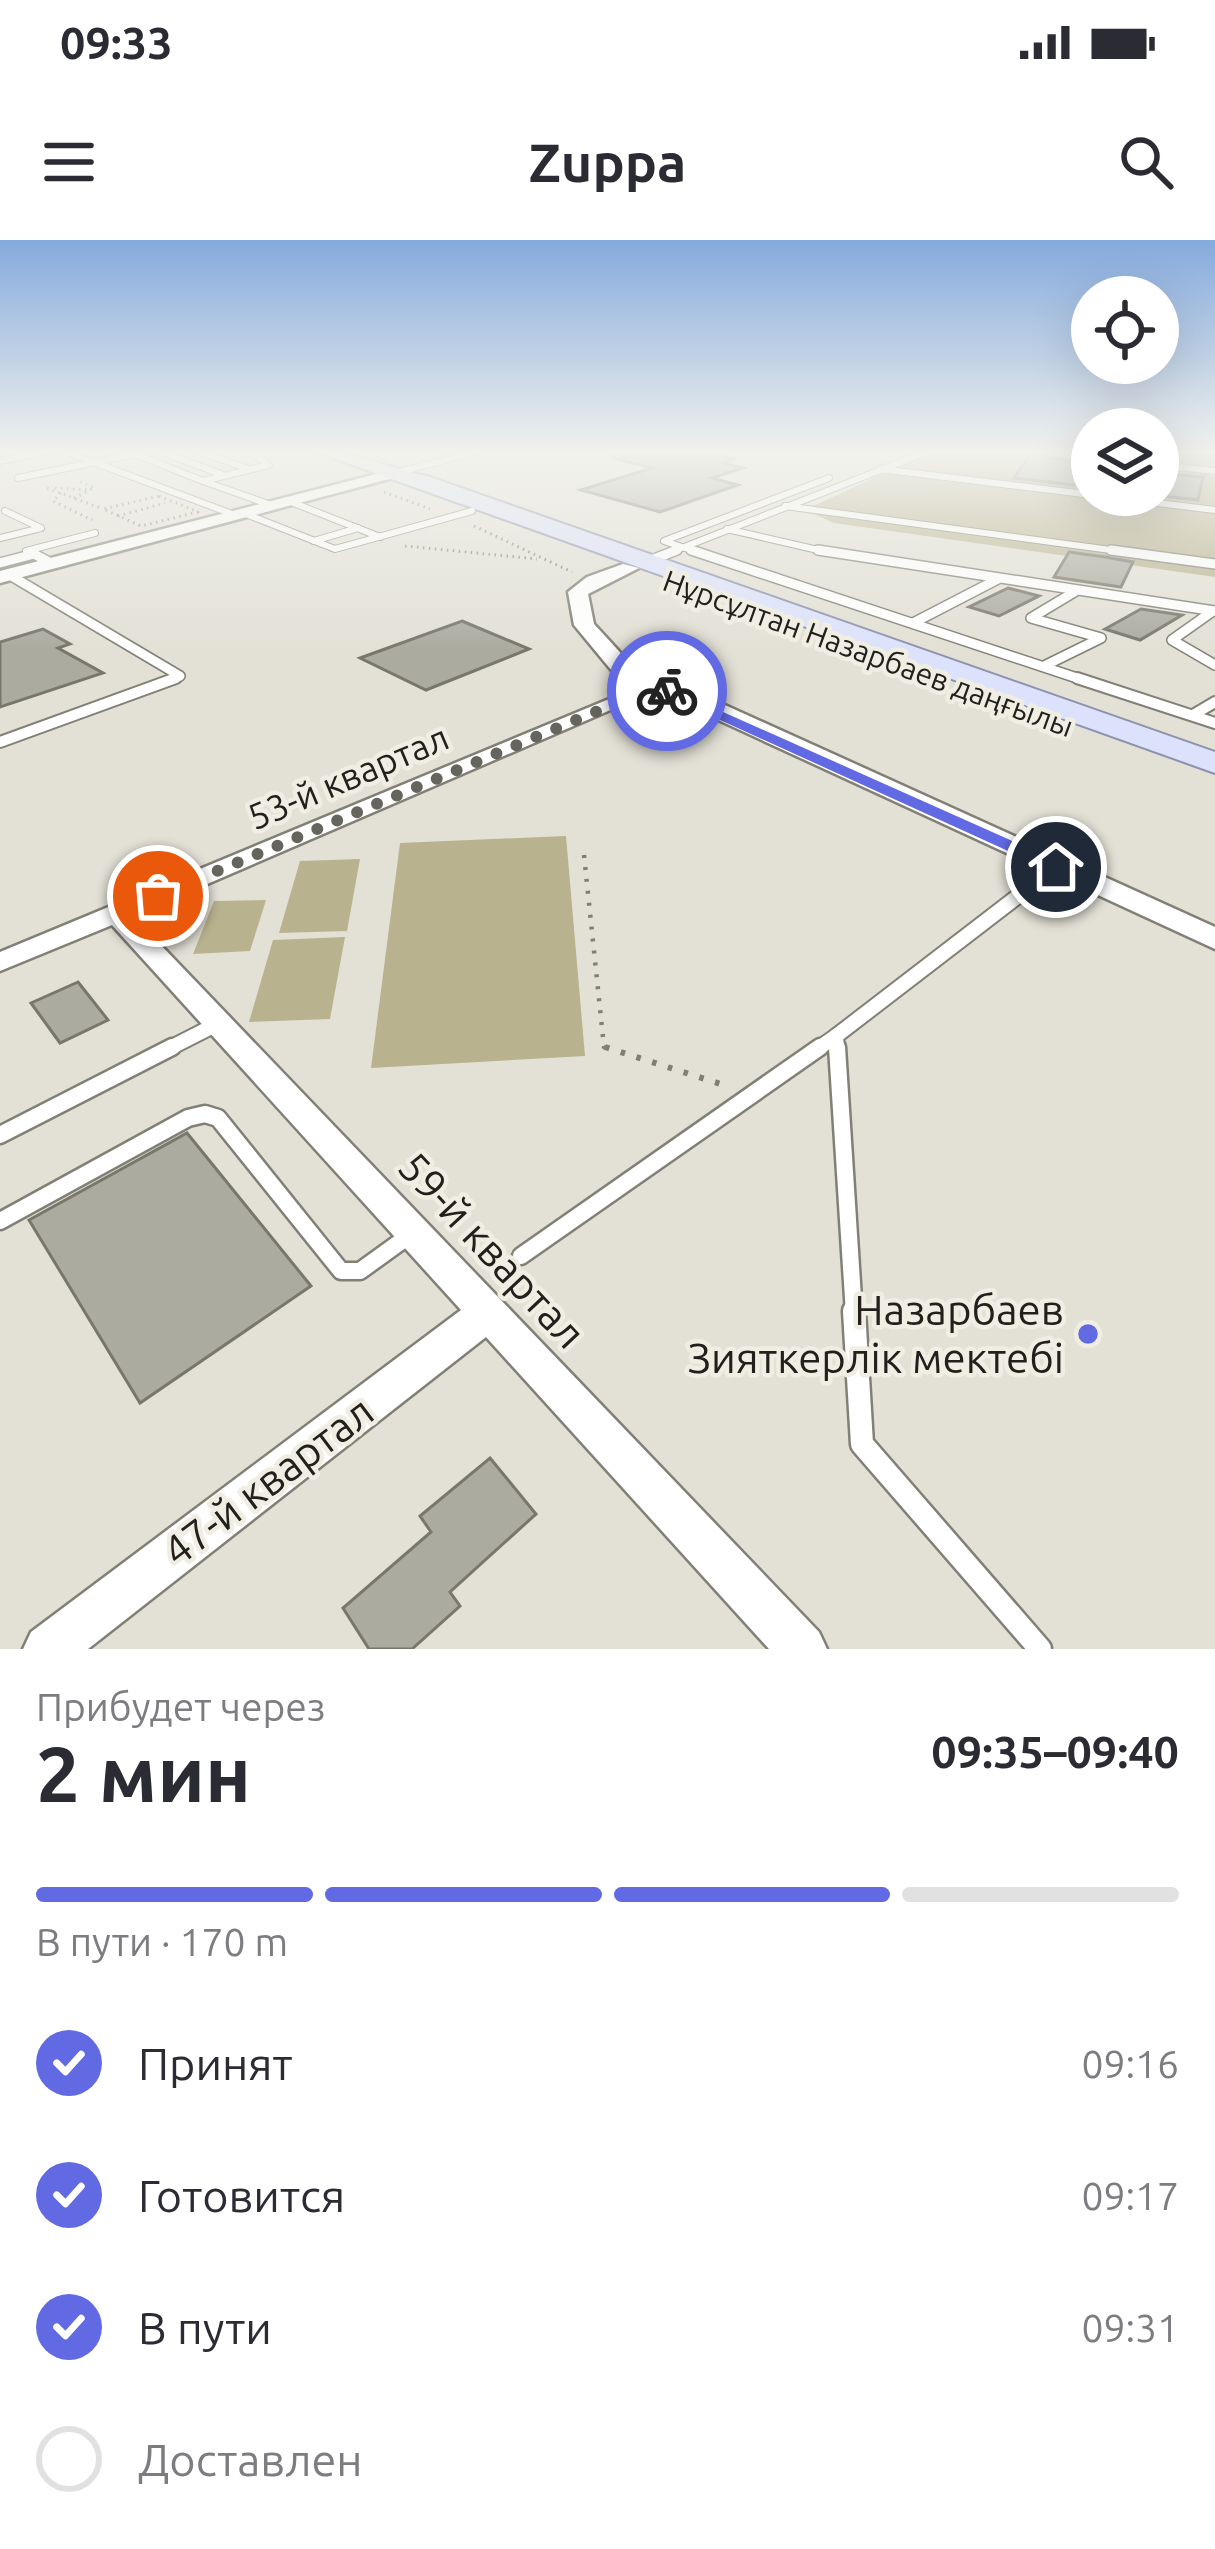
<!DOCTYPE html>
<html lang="ru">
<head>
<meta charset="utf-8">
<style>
	body { margin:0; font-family:Ubuntu,sans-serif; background:#f2f2f3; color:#2b2b33; height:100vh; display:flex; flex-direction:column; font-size:45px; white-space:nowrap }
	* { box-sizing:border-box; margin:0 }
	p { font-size:39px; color:#7c7c81 }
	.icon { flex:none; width:66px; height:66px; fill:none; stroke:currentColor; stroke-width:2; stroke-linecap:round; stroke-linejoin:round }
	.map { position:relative; height:1409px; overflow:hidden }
	.details { display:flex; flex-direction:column; background:#fff; flex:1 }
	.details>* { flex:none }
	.controls { position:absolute; left:1071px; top:36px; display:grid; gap:24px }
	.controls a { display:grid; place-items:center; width:108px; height:108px; border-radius:50%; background:#fff; box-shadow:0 12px 48px #0002; font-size:60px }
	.pin { position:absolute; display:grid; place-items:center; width:102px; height:102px; color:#fff; margin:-51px; border:6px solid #fff; border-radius:50%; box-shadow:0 3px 12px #0007 }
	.courier { position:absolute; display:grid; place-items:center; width:120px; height:120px; margin:-60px; border:9px solid #616ae3; border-radius:50%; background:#fff; color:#222; box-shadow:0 3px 15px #0007 }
	.overview em { font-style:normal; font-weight:600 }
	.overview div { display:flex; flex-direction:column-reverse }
	.overview { display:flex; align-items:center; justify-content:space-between; height:204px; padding:0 36px }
	h1 { font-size:78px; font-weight:600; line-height:90px }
	.bar { display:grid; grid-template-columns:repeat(4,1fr); gap:18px 12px; align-content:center; height:144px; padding:0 36px }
	.bar i { height:15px; border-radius:9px; background:#e1e1e2 }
	.bar .current { background:#616ae3 }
	.bar p { grid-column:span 4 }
	ol { padding:0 36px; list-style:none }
	li { display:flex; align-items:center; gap:36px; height:132px }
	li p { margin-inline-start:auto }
	li .icon { padding:12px; border-radius:50%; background:#616ae3; color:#fff; stroke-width:4 }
	li:last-child { color:#7c7c81 }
	li i { width:66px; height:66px; border:6px solid #e1e1e2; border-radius:50% }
	.status { display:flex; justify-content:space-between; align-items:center; height:84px; padding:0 60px; background:#fff; direction:ltr }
	.status svg { height:33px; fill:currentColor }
	header { display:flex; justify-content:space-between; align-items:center; height:156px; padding:0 36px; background:#fff; font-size:54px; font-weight:600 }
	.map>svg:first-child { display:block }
	.green { fill:#b9b28f }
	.building { fill:#acaba0; stroke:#78776c; stroke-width:3 }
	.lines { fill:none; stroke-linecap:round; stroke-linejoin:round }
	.service-far5-casing { stroke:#828076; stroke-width:8 }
	.service-far4-casing { stroke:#828076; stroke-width:12 }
	.service-far3-casing { stroke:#828076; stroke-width:14 }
	.service-far2-casing { stroke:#828076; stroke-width:18 }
	.service-far1-casing { stroke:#828076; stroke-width:21 }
	.service-casing { stroke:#828076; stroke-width:27 }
	.minor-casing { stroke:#828076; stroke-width:5 }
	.tertiary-casing { stroke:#828076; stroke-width:5 }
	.primary-casing { stroke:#8c91ac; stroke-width:4 }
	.path-far2 { stroke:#807e77; stroke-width:3; stroke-dasharray:1.5 4.5; stroke-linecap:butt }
	.path-far1 { stroke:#807e77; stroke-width:4.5; stroke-dasharray:3 9; stroke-linecap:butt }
	.path { stroke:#807e77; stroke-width:6; stroke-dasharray:4.5 12; stroke-linecap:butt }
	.service-far5 { stroke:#fff; stroke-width:6 }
	.service-far4 { stroke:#fff; stroke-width:9 }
	.service-far3 { stroke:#fff; stroke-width:10 }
	.service-far2 { stroke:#fff; stroke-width:14 }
	.service-far1 { stroke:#fff; stroke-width:16 }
	.service { stroke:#fff; stroke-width:22 }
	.minor { fill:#fff; fill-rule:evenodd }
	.tertiary { fill:#fff; fill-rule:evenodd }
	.primary { fill:#dce2fc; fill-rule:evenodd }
	.route { fill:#616ae3 }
	.done { stroke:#65645d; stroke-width:12; stroke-dasharray:0 21.6 }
	.poi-dot { fill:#616ae3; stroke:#f0eee3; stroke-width:4.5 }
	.labels { text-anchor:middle; stroke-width:9; stroke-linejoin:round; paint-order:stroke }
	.far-street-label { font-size:30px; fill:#21201c; stroke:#f0eee3 }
	.street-label { font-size:36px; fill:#21201c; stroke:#f0eee3 }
	.near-street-label { font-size:42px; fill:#21201c; stroke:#f0eee3 }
	.near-poi-label { font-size:42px; fill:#21201c; stroke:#f0eee3; text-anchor:end }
</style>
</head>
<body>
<div class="status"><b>09:33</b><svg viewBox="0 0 49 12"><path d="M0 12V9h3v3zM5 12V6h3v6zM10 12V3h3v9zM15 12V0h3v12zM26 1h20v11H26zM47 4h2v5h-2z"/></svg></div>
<header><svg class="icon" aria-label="menu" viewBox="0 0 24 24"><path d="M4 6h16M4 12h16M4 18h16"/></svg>Zuppa<svg class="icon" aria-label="search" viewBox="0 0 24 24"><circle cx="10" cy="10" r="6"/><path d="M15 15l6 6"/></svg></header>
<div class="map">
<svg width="1215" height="1409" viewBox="0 0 1215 1409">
	<rect width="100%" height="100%" fill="#e3e1d6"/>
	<g class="green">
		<path d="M931 211H1092V255H1158V211H1215V337L834 283 805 270Z"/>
		<path d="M566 596 585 816 371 828 400 603Z"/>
		<path d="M360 619 347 691 279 693 300 621Z"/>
		<path d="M266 660 250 711 193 714 214 661Z"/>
		<path d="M345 697 330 779 249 782 273 700Z"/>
	</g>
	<g class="building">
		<path d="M614 211H699L733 219 722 223 743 228 712 238 738 245 660 272 581 250 652 228 613 218Z"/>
		<path d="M1030 215 1092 224V247L1014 238Z"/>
		<path d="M1170 234 1203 237 1198 260 1162 256Z"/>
		<path d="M1069 312 1105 317 1133 322 1121 347 1054 337Z"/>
		<path d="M1008 348 1039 356 999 376 969 367Z"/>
		<path d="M1141 369 1182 375 1140 400 1105 389Z"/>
		<path d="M462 381 529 409 426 450 360 418Z"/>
		<path d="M43 389 70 404 58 408 103 433 0 467V402Z"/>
		<path d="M78 742 108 780 60 803 31 763Z"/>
		<path d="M187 893 311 1046 140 1163 29 980Z"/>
		<path d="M490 1218 536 1274 450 1352 460 1366 412 1409H369L343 1368 431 1292 420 1276Z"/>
	</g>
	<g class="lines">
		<defs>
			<g id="service-far5">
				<path d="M64 211 232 274"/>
				<path d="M159 211 221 234"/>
				<path d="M197 211 249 229"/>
				<path d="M249 211 269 225 203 241 268 264"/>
				<path d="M1036 211 1092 217"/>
				<path d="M135 214 203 241"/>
				<path d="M0 221 49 211"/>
				<path d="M1158 225 1215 231"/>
				<path d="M880 229 1215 270"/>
				<path d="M388 235 479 211"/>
				<path d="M18 238 135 214 127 211"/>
				<path d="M286 260 380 297"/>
				<path d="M785 266 1133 313"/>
				<path d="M241 272 335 309 472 271"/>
				<path d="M727 289 831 313"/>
				<path d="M0 298 41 288 5 271"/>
				<path d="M314 301 358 288"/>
				<path d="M26 311 95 293"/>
				<path d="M669 313 929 211"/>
				<path d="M700 313 664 301 829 238"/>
			</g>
			<g id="service-far4">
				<path d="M691 310 1086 441"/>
				<path d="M818 310 1215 371"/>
				<path d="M1111 310 1215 324"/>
				<path d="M646 322 677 310"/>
				<path d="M0 323 34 314 51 323"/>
				<path d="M8 334 180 436 168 441"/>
				<path d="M1213 371 1172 400 1215 425"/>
				<path d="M913 383 998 339"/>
				<path d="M1044 426 1101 398 1031 378 1076 351"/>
			</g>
			<g id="service-far3">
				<path d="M1077 438 1215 483"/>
				<path d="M1193 475 1215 462"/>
				<path d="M0 502 176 438"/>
			</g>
			<g id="service-far2">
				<path d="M166 810 219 783"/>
				<path d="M816 810 836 796"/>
				<path d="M837 810 836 796 1056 627"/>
			</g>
			<g id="service-far1">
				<path d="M837 807 854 1074"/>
				<path d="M0 895 172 807"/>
				<path d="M0 981 188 878 205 874 218 878 341 1031H360L414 992"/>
				<path d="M521 1016 820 807"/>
			</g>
			<path id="service" d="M854 1071 862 1204 1040 1409"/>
			<path id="minor" d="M650 442 666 446 133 676 819 1392 827 1409H769L486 1097 88 1409H23L31 1392 461 1070 112 685 0 731V712Z"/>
			<g id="tertiary">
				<path d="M388 231 395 235 393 238 0 343V331Z"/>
				<path d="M623 324 639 328 588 354 594 384 628 421 1215 687V709L612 431 574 385 568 352 587 337Z"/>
			</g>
			<path id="primary" d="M313 211C352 211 389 228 427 236L1215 512V533Z"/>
		</defs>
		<use href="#service-far5" class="service-far5-casing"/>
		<use href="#service-far4" class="service-far4-casing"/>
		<use href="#service-far3" class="service-far3-casing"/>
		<use href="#service-far2" class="service-far2-casing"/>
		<use href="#service-far1" class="service-far1-casing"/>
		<use href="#service" class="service-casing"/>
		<use href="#minor" class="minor-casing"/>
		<use href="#tertiary" class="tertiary-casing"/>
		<use href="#primary" class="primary-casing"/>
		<g class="path-far2">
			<path d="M47 248 103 269"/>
			<path d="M55 248 91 250"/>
			<path d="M384 252 430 269"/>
			<path d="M61 253 53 261 92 280"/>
			<path d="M159 256 198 272 141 286 103 269Z"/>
			<path d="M74 258 94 248 77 240"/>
			<path d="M118 276 165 263"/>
			<path d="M474 286 572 332"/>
			<path d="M405 306 537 319"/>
		</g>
		<path class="path-far1" d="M584 615 604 807 614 810"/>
		<path class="path" d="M605 807 730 847"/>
		<use href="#service-far5" class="service-far5"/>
		<use href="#service-far4" class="service-far4"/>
		<use href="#service-far3" class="service-far3"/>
		<use href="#service-far2" class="service-far2"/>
		<use href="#service-far1" class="service-far1"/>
		<use href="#service" class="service"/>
		<use href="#minor" class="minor"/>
		<use href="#tertiary" class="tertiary"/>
		<use href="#primary" class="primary"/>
	</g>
	<linearGradient id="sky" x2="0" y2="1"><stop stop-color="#85aadd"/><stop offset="0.52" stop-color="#f2f2ed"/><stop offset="1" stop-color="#f2f2ed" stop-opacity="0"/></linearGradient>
	<rect width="1215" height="409" fill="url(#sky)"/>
	<path class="route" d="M667 447 1062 623 1065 627 1050 630 663 454Z"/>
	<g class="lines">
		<path class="done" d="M158 656 657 446 667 451"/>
	</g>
	<circle class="poi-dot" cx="1088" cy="1094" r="12"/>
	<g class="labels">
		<g class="far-street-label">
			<text transform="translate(868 414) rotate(20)" y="10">Нұрсұлтан Назарбаев даңғылы</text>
		</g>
		<g class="street-label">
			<text transform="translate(348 537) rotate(-23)" y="13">53-й квартал</text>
		</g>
		<g class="near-street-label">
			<text transform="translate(492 1010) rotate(47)" y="15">59-й квартал</text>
			<text transform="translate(268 1241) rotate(-37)" y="15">47-й квартал</text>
		</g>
		<g class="near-poi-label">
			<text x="1064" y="1085">Назарбаев<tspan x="1064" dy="48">Зияткерлік мектебі</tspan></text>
		</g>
	</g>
</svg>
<div class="controls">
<a><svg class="icon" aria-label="locate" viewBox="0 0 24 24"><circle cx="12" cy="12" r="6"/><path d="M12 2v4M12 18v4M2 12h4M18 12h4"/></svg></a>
<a><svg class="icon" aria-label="layers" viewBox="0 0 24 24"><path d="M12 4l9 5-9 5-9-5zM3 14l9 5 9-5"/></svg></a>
</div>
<div class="pin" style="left:158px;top:656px;background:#ea580c"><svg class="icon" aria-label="bag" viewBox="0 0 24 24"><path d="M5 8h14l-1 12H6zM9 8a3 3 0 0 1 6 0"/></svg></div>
<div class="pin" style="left:1056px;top:627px;background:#1f2937"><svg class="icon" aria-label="home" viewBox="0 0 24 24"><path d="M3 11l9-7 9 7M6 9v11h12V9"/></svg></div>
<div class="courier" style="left:667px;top:451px"><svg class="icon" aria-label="bike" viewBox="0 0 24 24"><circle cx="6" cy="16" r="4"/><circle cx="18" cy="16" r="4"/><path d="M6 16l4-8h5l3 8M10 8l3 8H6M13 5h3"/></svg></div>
</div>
<section class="details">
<div class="overview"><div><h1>2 мин</h1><p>Прибудет через</p></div><em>09:35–09:40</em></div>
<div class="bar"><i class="current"></i><i class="current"></i><i class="current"></i><i></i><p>В пути · 170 m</p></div>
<ol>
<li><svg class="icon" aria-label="check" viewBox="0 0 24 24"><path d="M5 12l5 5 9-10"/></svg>Принят<p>09:16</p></li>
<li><svg class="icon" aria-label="check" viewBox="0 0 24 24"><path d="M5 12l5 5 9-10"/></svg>Готовится<p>09:17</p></li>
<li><svg class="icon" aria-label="check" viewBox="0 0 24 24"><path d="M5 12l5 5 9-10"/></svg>В пути<p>09:31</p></li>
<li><i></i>Доставлен</li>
</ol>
</section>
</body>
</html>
